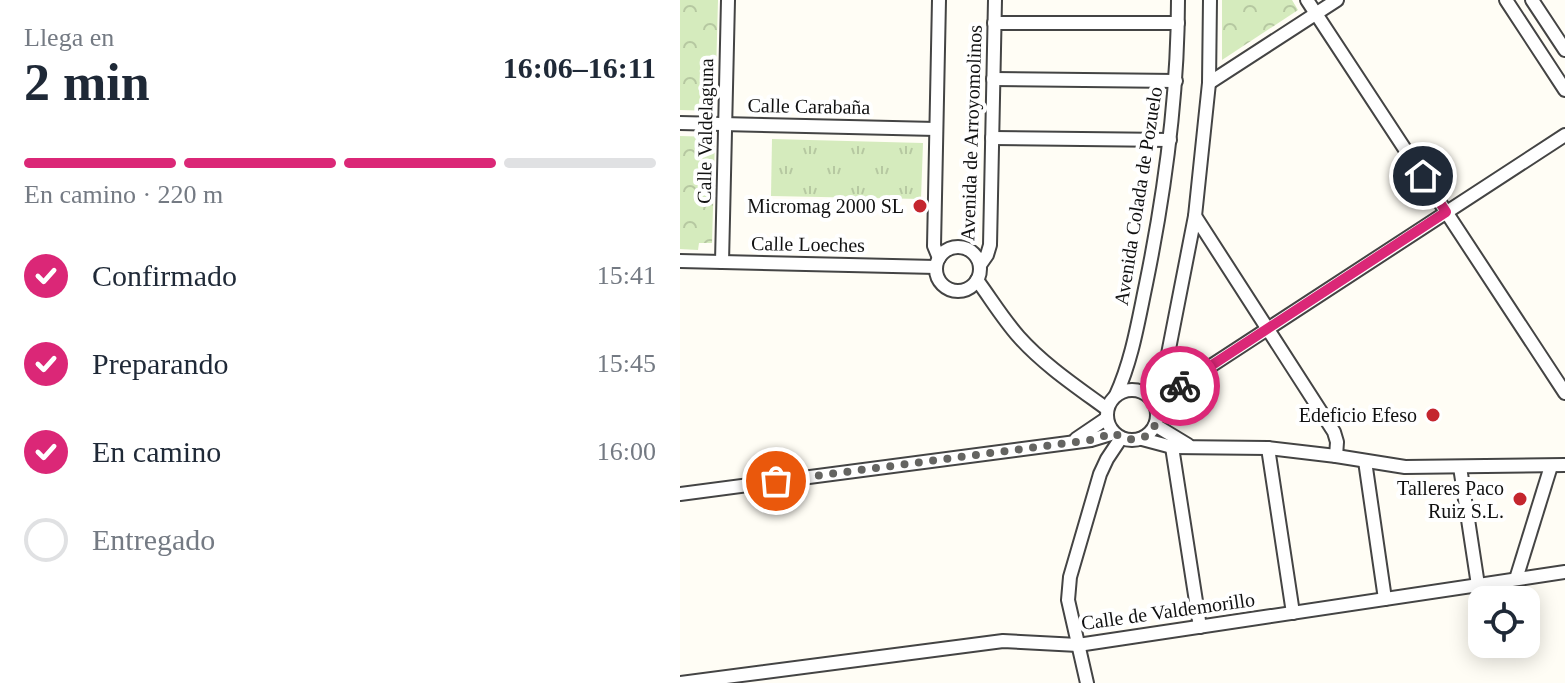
<!DOCTYPE html>
<html lang="es">
<head>
<meta charset="utf-8">
<style>
	body { margin:0; font-family:Georgia,serif; background:#f6f6f7; color:#1f2937; height:100vh; display:flex; flex-direction:column; font-size:30px; white-space:nowrap }
	* { box-sizing:border-box; margin:0 }
	p { font-size:26px; color:#747a83 }
	.icon { flex:none; width:44px; height:44px; fill:none; stroke:currentColor; stroke-width:2; stroke-linecap:round; stroke-linejoin:round }
	.map { position:relative; flex:1; overflow:hidden }
	.side { display:flex; flex-direction:column; background:#fff; width:680px }
	.side>* { flex:none }
	.controls { position:absolute; left:788px; top:586px; display:grid; gap:16px }
	.controls a { display:grid; place-items:center; width:72px; height:72px; border-radius:16px; background:#fff; box-shadow:0 4px 20px #0003; font-size:40px }
	.pin { position:absolute; display:grid; place-items:center; width:68px; height:68px; color:#fff; margin:-34px; border:4px solid #fff; border-radius:50%; box-shadow:0 2px 8px #0007 }
	.courier { position:absolute; display:grid; place-items:center; width:80px; height:80px; margin:-40px; border:6px solid #db2777; border-radius:50%; background:#fff; color:#222; box-shadow:0 2px 10px #0007 }
	.head em { font-style:normal; font-weight:600 }
	.head div { display:flex; flex-direction:column-reverse }
	.head { display:flex; align-items:center; justify-content:space-between; height:136px; padding:0 24px }
	h1 { font-size:52px; font-weight:600; line-height:60px }
	.bar { display:grid; grid-template-columns:repeat(4,1fr); gap:12px 8px; align-content:center; height:96px; padding:0 24px }
	.bar i { height:10px; border-radius:6px; background:#e0e1e3 }
	.bar .on { background:#db2777 }
	.bar p { grid-column:span 4 }
	ol { padding:0 24px; list-style:none }
	li { display:flex; align-items:center; gap:24px; height:88px }
	li p { margin-inline-start:auto }
	li .icon { padding:8px; border-radius:50%; background:#db2777; color:#fff; stroke-width:4 }
	li:last-child { color:#747a83 }
	li i { width:44px; height:44px; border:4px solid #e0e1e3; border-radius:50% }
	main { display:flex; flex:1; min-height:0 }
	.map>svg:first-child { display:block }
	.grass { fill:url(#grass-tufts) }
	.park { fill:url(#park-crowns) }
	.lines { fill:none; stroke-linecap:round; stroke-linejoin:round }
	.minor-casing { stroke:#444; stroke-width:16 }
	.minor { stroke:#fff; stroke-width:12 }
	.done { stroke:#646461; stroke-width:8; stroke-dasharray:0 14.4 }
	.route { stroke:#db2777; stroke-width:10 }
	.poi-dot { fill:#c4262e; stroke:#fff; stroke-width:3 }
	.labels { text-anchor:middle; stroke-width:8; stroke-linejoin:round; paint-order:stroke }
	.street-label { font-size:20px; fill:#111; stroke:#fff }
	.poi-label { font-size:20px; fill:#111; stroke:#fff; text-anchor:end }
</style>
</head>
<body>
<main>
<section class="side">
<div class="head"><div><h1>2 min</h1><p>Llega en</p></div><em>16:06–16:11</em></div>
<div class="bar"><i class="on"></i><i class="on"></i><i class="on"></i><i></i><p>En camino · 220 m</p></div>
<ol>
<li><svg class="icon" aria-label="check" viewBox="0 0 24 24"><path d="M5 12l5 5 9-10"/></svg>Confirmado<p>15:41</p></li>
<li><svg class="icon" aria-label="check" viewBox="0 0 24 24"><path d="M5 12l5 5 9-10"/></svg>Preparando<p>15:45</p></li>
<li><svg class="icon" aria-label="check" viewBox="0 0 24 24"><path d="M5 12l5 5 9-10"/></svg>En camino<p>16:00</p></li>
<li><i></i>Entregado</li>
</ol>
</section>
<div class="map">
<svg width="885" height="683" viewBox="0 0 885 683">
	<defs>
		<pattern id="grass-tufts" width="24" height="20" patternUnits="userSpaceOnUse" patternTransform="scale(2)"><rect width="24" height="20" fill="#d5ebbd"/><path d="M3 7l-1-3M5 7V3M7 7l1-3M15 17l-1-3M17 17v-4M19 17l1-3" fill="none" stroke="#b6c8a1"/></pattern>
		<pattern id="park-crowns" width="20" height="18" patternUnits="userSpaceOnUse" patternTransform="scale(2)"><rect width="20" height="18" fill="#d5ebbd"/><path d="M2 6a3 3 0 1 1 6 0M12 15a3 3 0 1 1 6 0" fill="none" stroke="#b6c8a1"/></pattern>
	</defs>
	<rect width="100%" height="100%" fill="#fffdf5"/>
	<path class="grass" d="M92 139 243 143 241 199 91 196Z"/>
	<g class="park">
		<path d="M0 0H38L35 111 0 110Z"/>
		<path d="M542 0H612L618 10 542 60Z"/>
		<path d="M0 136 35 137 32 243H19L18 250 0 249Z"/>
	</g>
	<g class="lines">
		<defs>
			<g id="minor">
				<path d="M259 0 254 246 259 258"/>
				<path d="M627 0 885 393"/>
				<path d="M826 0 885 90"/>
				<path d="M852 0 885 50"/>
				<path d="M314 23H498"/>
				<path d="M313 79 496 81"/>
				<path d="M529 83 657 0"/>
				<path d="M0 123 256 129"/>
				<path d="M312 138 490 140"/>
				<path d="M515 216 654 432 657 442 656 456"/>
				<circle cx="278" cy="269" r="22"/>
				<path d="M0 261 256 267"/>
				<path d="M42 262 48 0"/>
				<path d="M300 265 307 255 310 245 315 0"/>
				<path d="M297 280C311 299 323 319 339 337 364 365 397 387 427 409"/>
				<circle cx="452" cy="415" r="25"/>
				<path d="M436 395C452 360 458 322 466 284 485 191 498 95 498 0"/>
				<path d="M472 400 488 354 515 216 529 83 530 0"/>
				<path d="M474 403 885 135"/>
				<path d="M475 425 508 445"/>
				<path d="M396 439 427 418"/>
				<path d="M462 439 492 447 588 448 656 456 725 467 885 465"/>
				<path d="M492 447 520 627"/>
				<path d="M588 448 613 613"/>
				<path d="M685 461 705 599"/>
				<path d="M780 467 798 585"/>
				<path d="M0 494 411 440 434 433"/>
				<path d="M836 579 871 466"/>
				<path d="M0 683 323 641 398 645 885 572"/>
				<path d="M407 683 388 600 390 577 420 474 427 459 441 438"/>
			</g>
		</defs>
		<use href="#minor" class="minor-casing"/>
		<use href="#minor" class="minor"/>
	</g>
	<g class="lines">
		<path class="done" d="M96 481 411 440 434 433C459 450 485 431 474 403L500 386"/>
		<path class="route" d="M500 386 766 212 743 176"/>
	</g>
	<g class="poi-dot">
		<circle cx="240" cy="206" r="8"/>
		<circle cx="753" cy="415" r="8"/>
		<circle cx="840" cy="499" r="8"/>
	</g>
	<g class="labels">
		<g class="street-label">
			<text transform="translate(129 106) rotate(1)" y="7">Calle Carabaña</text>
			<text transform="translate(25 131) rotate(-89)" y="7">Calle Valdelaguna</text>
			<text transform="translate(291 133) rotate(-88)" y="7">Avenida de Arroyomolinos</text>
			<text transform="translate(458 196) rotate(-81)" y="7">Avenida Colada de Pozuelo</text>
			<text transform="translate(128 244) rotate(1)" y="7">Calle Loeches</text>
			<text transform="translate(488 611) rotate(-8)" y="7">Calle de Valdemorillo</text>
		</g>
		<g class="poi-label">
			<text x="224" y="213">Micromag 2000 SL</text>
			<text x="737" y="422">Edeficio Efeso</text>
			<text x="824" y="495">Talleres Paco<tspan x="824" dy="23">Ruiz S.L.</tspan></text>
		</g>
	</g>
</svg>
<div class="controls">
<a><svg class="icon" aria-label="locate" viewBox="0 0 24 24"><circle cx="12" cy="12" r="6"/><path d="M12 2v4M12 18v4M2 12h4M18 12h4"/></svg></a>
</div>
<div class="pin" style="left:96px;top:481px;background:#ea580c"><svg class="icon" aria-label="bag" viewBox="0 0 24 24"><path d="M5 8h14l-1 12H6zM9 8a3 3 0 0 1 6 0"/></svg></div>
<div class="pin" style="left:743px;top:176px;background:#1f2937"><svg class="icon" aria-label="home" viewBox="0 0 24 24"><path d="M3 11l9-7 9 7M6 9v11h12V9"/></svg></div>
<div class="courier" style="left:500px;top:386px"><svg class="icon" aria-label="bike" viewBox="0 0 24 24"><circle cx="6" cy="16" r="4"/><circle cx="18" cy="16" r="4"/><path d="M6 16l4-8h5l3 8M10 8l3 8H6M13 5h3"/></svg></div>
</div>
</main>
</body>
</html>
